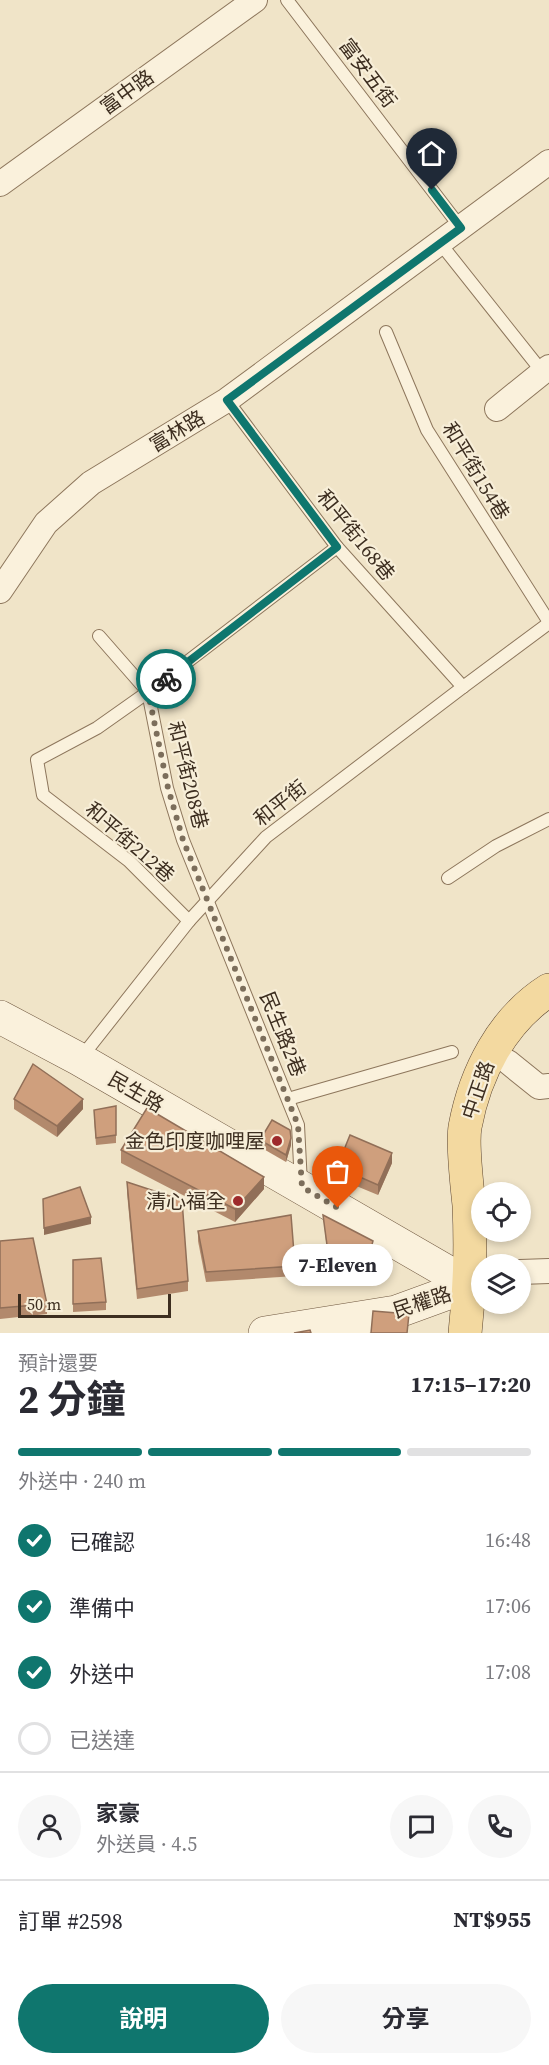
<!DOCTYPE html>
<html lang="zh-TW">
<head>
<meta charset="utf-8">
<style>
	body { margin:0; font-family:"Source Serif 4","Noto Sans TC",serif; background:#f7f7f7; color:#2b2b33; height:100vh; display:flex; flex-direction:column; font-size:22px; white-space:nowrap }
	* { box-sizing:border-box; margin:0 }
	p { font-size:20px; color:#7c7c81 }
	.icon { flex:none; width:33px; height:33px; fill:none; stroke:currentColor; stroke-width:2; stroke-linecap:round; stroke-linejoin:round }
	.map { position:relative; height:1333px; overflow:hidden }
	.sheet { display:flex; flex-direction:column; background:#fff; flex:1 }
	.sheet>* { flex:none }
	.tools { position:absolute; left:471px; top:1182px; display:grid; gap:12px }
	.tools a { display:grid; place-items:center; width:60px; height:60px; border-radius:50%; background:#fff; box-shadow:0 3px 9px #0003; font-size:30px }
	.scale { position:absolute; left:18px; bottom:15px; width:153px; box-sizing:border-box; padding-left:6px; border:3px solid #3d2e20; border-top:0; font-size:16px; line-height:21px; white-space:nowrap; color:#3d2e20; -webkit-text-stroke:4px #f7eed8; paint-order:stroke }
	.pin { position:absolute; display:grid; place-items:center; width:51px; height:51px; color:#fff; margin:-62px -26px; border-radius:50% 50% 50% 0; rotate:-45deg; box-shadow:0 0 6px #0007 }
	.pin .icon { rotate:45deg }
	.courier { position:absolute; display:grid; place-items:center; width:60px; height:60px; margin:-30px; border:4px solid #0f766e; border-radius:50%; background:#fff; color:#222; box-shadow:0 2px 8px #0007 }
	.bubble { position:absolute; height:42px; border-radius:21px; background:#fff; box-shadow:0 3px 9px #0003; font-size:20px; font-weight:700; line-height:42px; text-align:center }
	.summary em { font-style:normal; font-weight:700 }
	.summary div { display:flex; flex-direction:column-reverse }
	.summary { display:flex; align-items:center; justify-content:space-between; height:102px; padding:0 18px }
	h1 { font-size:39px; font-weight:700; line-height:45px }
	.bar { display:grid; grid-template-columns:repeat(4,1fr); gap:9px 6px; align-content:center; height:72px; padding:0 18px }
	.bar i { height:8px; border-radius:4px; background:#e1e1e2 }
	.bar .current { background:#0f766e }
	.bar p { grid-column:span 4 }
	.line { display:flex; align-items:center; gap:15px; padding:0 18px; border-top:2px solid #e1e1e2 }
	.line div { flex:1 }
	.round { display:grid; place-items:center; flex:none; width:63px; height:63px; border-radius:32px; background:#f7f7f7 }
	ol { padding:0 18px; list-style:none }
	li { display:flex; align-items:center; gap:18px; height:66px }
	li p { margin-inline-start:auto }
	li .icon { padding:6px; border-radius:50%; background:#0f766e; color:#fff; stroke-width:4 }
	li:last-child { color:#7c7c81 }
	li i { width:33px; height:33px; border:3px solid #e1e1e2; border-radius:50% }
	.action { display:flex; gap:12px; margin-top:auto; padding:12px 18px }
	.action a { flex:1; height:69px; border-radius:36px; background:#0f766e; color:#fff; font-size:24px; font-weight:700; line-height:69px; text-align:center }
	.action a+a { background:#f7f7f7; color:#2b2b33 }
	.map>svg:first-child { display:block }
	.lines { fill:none; stroke-linecap:round; stroke-linejoin:round }
	.lane-casing { stroke:#8d765c; stroke-width:14 }
	.street-casing { stroke:#8d765c; stroke-width:26 }
	.secondary-casing { stroke:#6f573f; stroke-width:34 }
	.primary-casing { stroke:#5b4430; stroke-width:34 }
	.lane { stroke:#faf1dc; stroke-width:12 }
	.street { stroke:#faf1dc; stroke-width:24 }
	.secondary { stroke:#faf1dc; stroke-width:33 }
	.primary { stroke:#f3d9a0; stroke-width:33 }
	.wall { fill:#b2896c }
	.shaded-wall { fill:#916f58 }
	.building { fill:#cf9f7d; stroke:#916f58; stroke-width:1.5 }
	.done { stroke:#7c6e5b; stroke-width:6; stroke-dasharray:0 10.8 }
	.route { stroke:#0f766e; stroke-width:8 }
	.poi-dot { fill:#9e2a2b; stroke:#f7eed8; stroke-width:2 }
	.labels { text-anchor:middle; stroke-width:4.5; stroke-linejoin:round; paint-order:stroke }
	.street-label { font-size:20px; fill:#3d2e20; stroke:#f7eed8 }
	.poi-label { font-size:20px; fill:#3d2e20; stroke:#f7eed8; text-anchor:end }
</style>
</head>
<body>
<div class="map">
<svg width="549" height="1333" viewBox="0 0 549 1333">
	<rect width="100%" height="100%" fill="#f0e4c8"/>
	<g class="lines">
		<defs>
			<g id="lane">
				<path d="M287 0 461 228"/>
				<path d="M440 243 544 374"/>
				<path d="M386 332 427 430 549 622"/>
				<path d="M227 400 337 547 463 687"/>
				<path d="M99 636 148 692 167 788 183 840 298 1125 301 1184"/>
				<path d="M448 878 496 846 549 819"/>
				<path d="M189 921 129 861 43 795 37 760 97 728 148 692 337 547"/>
				<path d="M80 1059 189 921 266 837 463 687 549 623"/>
				<path d="M288 1099 452 1052"/>
			</g>
			<g id="street">
				<path d="M0 184 255 0"/>
				<path d="M497 409 549 367"/>
				<path d="M0 591 46 523 91 483 227 400 549 162"/>
				<path d="M508 1062 539 1087 549 1086"/>
				<path d="M520 1272 549 1271"/>
			</g>
			<g id="secondary">
				<path d="M0 1017 79 1059 470 1285"/>
				<path d="M265 1333 396 1312 470 1285"/>
			</g>
			<path id="primary" d="M465 1333C470 1289 471 1250 469 1205 467 1185 462 1145 465 1127 475 1073 502 1020 549 990"/>
		</defs>
		<use href="#lane" class="lane-casing"/>
		<use href="#street" class="street-casing"/>
		<use href="#secondary" class="secondary-casing"/>
		<use href="#primary" class="primary-casing"/>
		<use href="#lane" class="lane"/>
		<use href="#street" class="street"/>
		<use href="#secondary" class="secondary"/>
		<use href="#primary" class="primary"/>
	</g>
	<g class="wall">
		<path d="M14 1099 83 1109 57 1137 14 1109Z"/>
		<path d="M116 1106V1143L96 1145 94 1117Z"/>
		<path d="M260 1140 291 1145 286 1162 260 1147Z"/>
		<path d="M121 1150 264 1189 235 1222 121 1163Z"/>
		<path d="M392 1163 378 1195 337 1178V1167Z"/>
		<path d="M127 1182 188 1281V1291L137 1299 127 1193Z"/>
		<path d="M323 1215 373 1248 367 1270 329 1267Z"/>
		<path d="M198 1231 295 1266V1276L206 1282 198 1241Z"/>
		<path d="M0 1241 47 1304V1314L0 1319Z"/>
		<path d="M73 1260 106 1302V1310L73 1312Z"/>
	</g>
	<g class="shaded-wall">
		<path d="M83 1099V1109L57 1137V1126Z"/>
		<path d="M291 1138V1145L286 1162V1155Z"/>
		<path d="M392 1153V1163L378 1195V1185Z"/>
		<path d="M264 1177V1189L235 1222V1209Z"/>
		<path d="M91 1217V1224L44 1235V1228Z"/>
		<path d="M373 1241V1248L367 1270V1263Z"/>
	</g>
	<g class="building">
		<path d="M33 1064 83 1099 57 1126 14 1099Z"/>
		<path d="M116 1106V1135L96 1138 94 1110Z"/>
		<path d="M147 1108 264 1177 235 1209 121 1150Z"/>
		<path d="M272 1120 290 1130 291 1138 286 1155 260 1140Z"/>
		<path d="M350 1135 392 1153 378 1185 337 1167Z"/>
		<path d="M127 1182 182 1200 188 1281 137 1289Z"/>
		<path d="M80 1187 91 1217 44 1228 43 1199Z"/>
		<path d="M291 1215 295 1266 206 1272 198 1231Z"/>
		<path d="M323 1215 373 1241 367 1263 329 1260Z"/>
		<path d="M33 1238 47 1304 0 1308V1241Z"/>
		<path d="M101 1258 106 1302 73 1304V1260Z"/>
		<path d="M373 1311 409 1314 407 1333H371Z"/>
		<path d="M310 1330 311 1333H294Z"/>
	</g>
	<g class="lines">
		<path class="done" d="M166 679 148 692 168 788 183 840 298 1125 302 1187 338 1208"/>
		<path class="route" d="M166 679 337 547 227 400 461 228 432 190"/>
	</g>
	<g class="poi-dot">
		<circle cx="277" cy="1141" r="6"/>
		<circle cx="238" cy="1201" r="6"/>
	</g>
	<g class="labels">
		<g class="street-label">
			<text transform="translate(368 73) rotate(53)" y="7">富安五街</text>
			<text transform="translate(127 92) rotate(-36)" y="7">富中路</text>
			<text transform="translate(177 431) rotate(-31)" y="7">富林路</text>
			<text transform="translate(476 471) rotate(59)" y="7">和平街154巷</text>
			<text transform="translate(356 535) rotate(51)" y="7">和平街168巷</text>
			<text transform="translate(188 775) rotate(76)" y="7">和平街208巷</text>
			<text transform="translate(280 803) rotate(-38)" y="7">和平街</text>
			<text transform="translate(130 842) rotate(41)" y="7">和平街212巷</text>
			<text transform="translate(283 1034) rotate(68)" y="7">民生路2巷</text>
			<text transform="translate(478 1090) rotate(-71)" y="7">中正路</text>
			<text transform="translate(136 1092) rotate(30)" y="7">民生路</text>
			<text transform="translate(422 1302) rotate(-18)" y="7">民權路</text>
		</g>
		<g class="poi-label">
			<text x="265" y="1148">金色印度咖哩屋</text>
			<text x="226" y="1208">清心福全</text>
		</g>
	</g>
</svg>
<div class="tools">
<a><svg class="icon" aria-label="locate" viewBox="0 0 24 24"><circle cx="12" cy="12" r="6"/><path d="M12 2v4M12 18v4M2 12h4M18 12h4"/></svg></a>
<a><svg class="icon" aria-label="layers" viewBox="0 0 24 24"><path d="M12 4l9 5-9 5-9-5zM3 14l9 5 9-5"/></svg></a>
</div>
<div class="scale">50 m</div>
<div class="pin" style="left:338px;top:1208px;background:#ea580c"><svg class="icon" aria-label="bag" viewBox="0 0 24 24"><path d="M5 8h14l-1 12H6zM9 8a3 3 0 0 1 6 0"/></svg></div>
<div class="pin" style="left:432px;top:190px;background:#1f2937"><svg class="icon" aria-label="home" viewBox="0 0 24 24"><path d="M3 11l9-7 9 7M6 9v11h12V9"/></svg></div>
<div class="courier" style="left:166px;top:679px"><svg class="icon" aria-label="bike" viewBox="0 0 24 24"><circle cx="6" cy="16" r="4"/><circle cx="18" cy="16" r="4"/><path d="M6 16l4-8h5l3 8M10 8l3 8H6M13 5h3"/></svg></div>
<div class="bubble" style="left:282px;top:1244px;width:111px">7-Eleven</div>
</div>
<section class="sheet">
<div class="summary"><div><h1>2 分鐘</h1><p>預計還要</p></div><em>17:15–17:20</em></div>
<div class="bar"><i class="current"></i><i class="current"></i><i class="current"></i><i></i><p>外送中 · 240 m</p></div>
<ol>
<li><svg class="icon" aria-label="check" viewBox="0 0 24 24"><path d="M5 12l5 5 9-10"/></svg>已確認<p>16:48</p></li>
<li><svg class="icon" aria-label="check" viewBox="0 0 24 24"><path d="M5 12l5 5 9-10"/></svg>準備中<p>17:06</p></li>
<li><svg class="icon" aria-label="check" viewBox="0 0 24 24"><path d="M5 12l5 5 9-10"/></svg>外送中<p>17:08</p></li>
<li><i></i>已送達</li>
</ol>
<div class="line" style="height:108px"><a class="round"><svg class="icon" aria-label="person" viewBox="0 0 24 24"><circle cx="12" cy="8" r="4"/><path d="M4 21q1-7 8-7t8 7"/></svg></a><div><b>家豪</b><p>外送員 · 4.5</p></div><a class="round"><svg class="icon" aria-label="chat" viewBox="0 0 24 24"><path d="M4 5h16v11H9l-5 4z"/></svg></a><a class="round"><svg class="icon" aria-label="phone" viewBox="0 0 24 24"><path d="M5 4h4l2 5-3 2q2 4 5 5l2-3 5 2v4C11 20 4 13 5 4z"/></svg></a></div>
<div class="line" style="height:78px"><div>訂單 #2598</div><b>NT$955</b></div>
<div class="action"><a>說明</a><a>分享</a></div>
</section>
</body>
</html>
